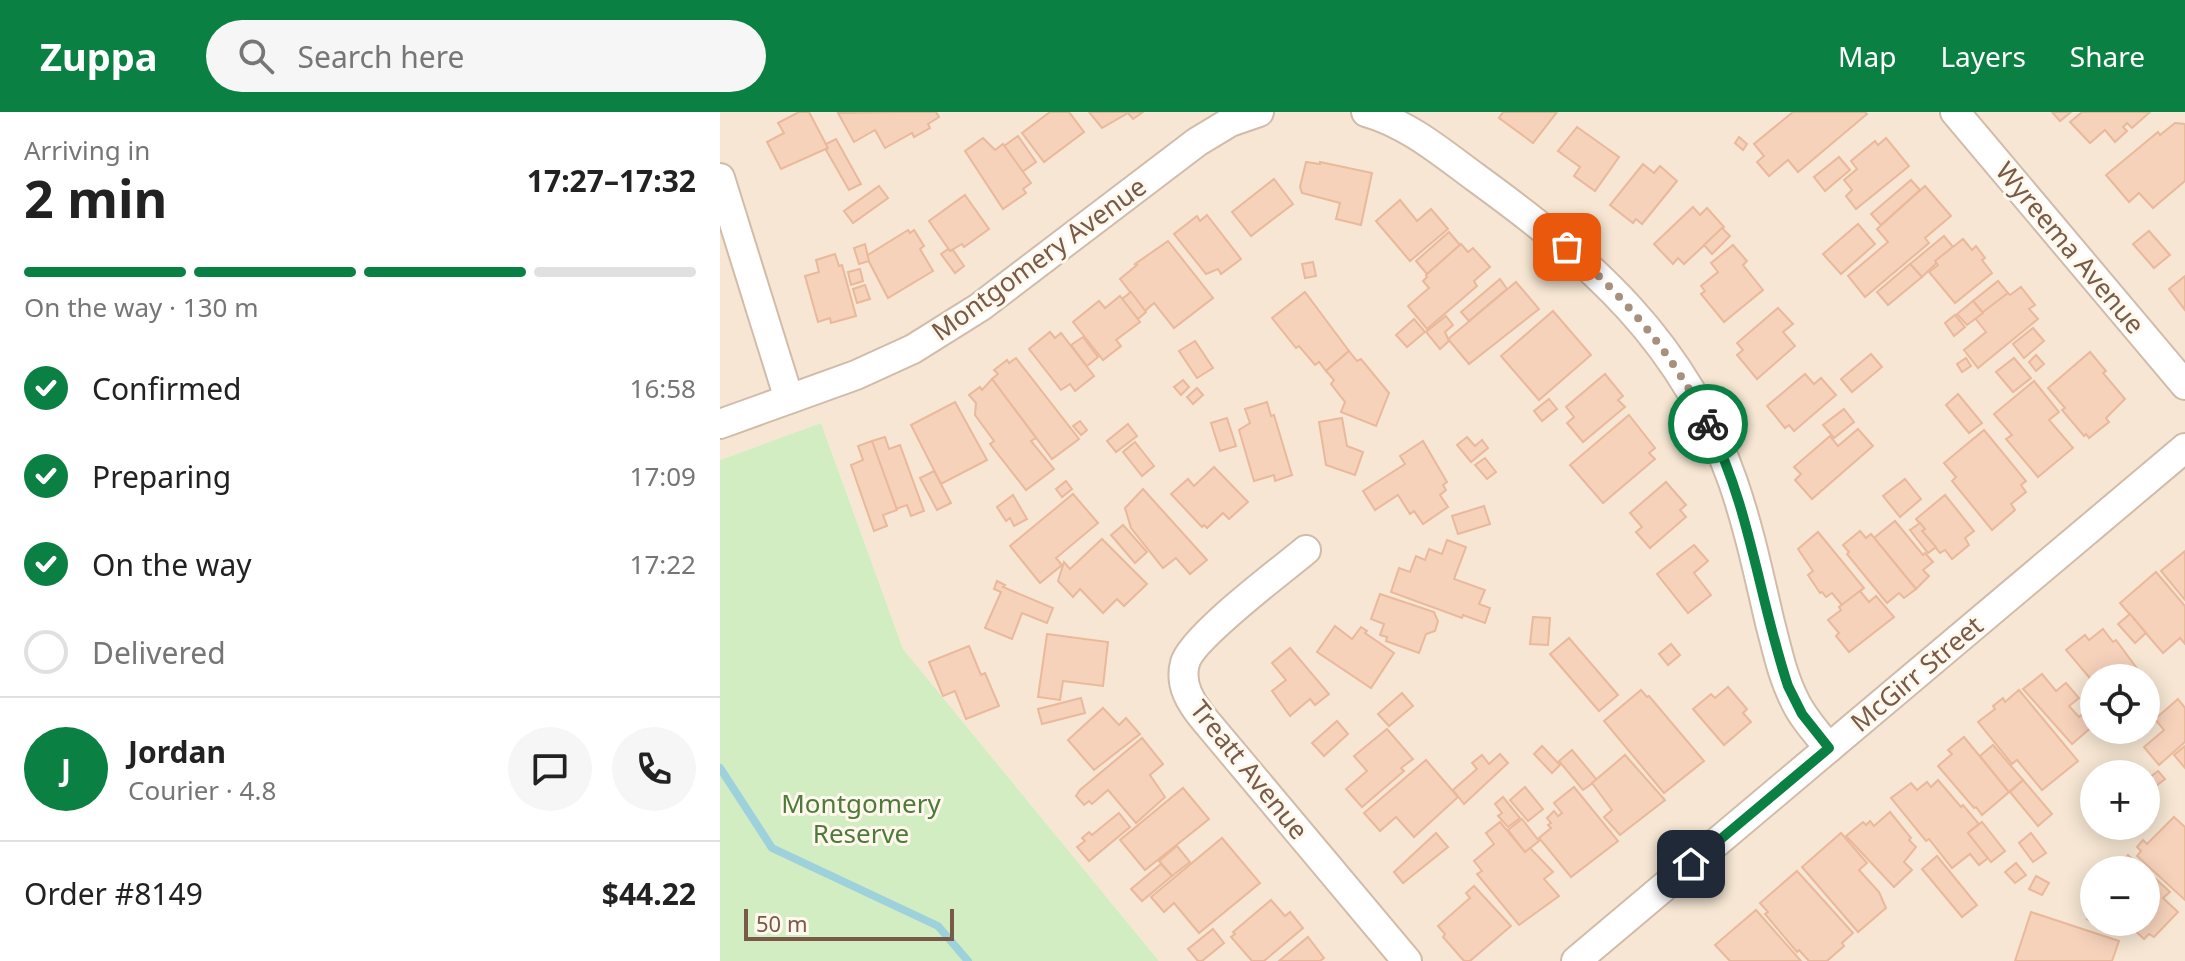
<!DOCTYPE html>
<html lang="en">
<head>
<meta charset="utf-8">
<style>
	body { margin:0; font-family:"Noto Sans",sans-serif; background:#f6f6f6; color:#222; height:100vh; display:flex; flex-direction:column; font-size:30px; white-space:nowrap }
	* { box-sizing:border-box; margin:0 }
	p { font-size:26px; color:#767676 }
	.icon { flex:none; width:44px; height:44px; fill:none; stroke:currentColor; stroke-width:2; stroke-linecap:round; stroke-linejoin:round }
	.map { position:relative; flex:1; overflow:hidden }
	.side { display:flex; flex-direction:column; background:#fff; width:720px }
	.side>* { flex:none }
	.controls { position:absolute; left:1360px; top:552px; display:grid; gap:16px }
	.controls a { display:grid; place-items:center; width:80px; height:80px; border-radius:50%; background:#fff; box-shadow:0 4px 20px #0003; font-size:40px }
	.scale { position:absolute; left:24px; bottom:20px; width:210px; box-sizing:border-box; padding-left:8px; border:4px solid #795a48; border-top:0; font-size:22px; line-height:28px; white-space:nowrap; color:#795a48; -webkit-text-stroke:6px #fff8ed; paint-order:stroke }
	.pin { position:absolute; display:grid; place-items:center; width:68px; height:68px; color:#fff; margin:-34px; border-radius:16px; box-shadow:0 4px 12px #0006 }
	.courier { position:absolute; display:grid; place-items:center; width:80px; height:80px; margin:-40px; border:6px solid #0b8043; border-radius:50%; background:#fff; color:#222; box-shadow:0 2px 10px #0007 }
	.head em { font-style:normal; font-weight:700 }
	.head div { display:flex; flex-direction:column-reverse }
	.head { display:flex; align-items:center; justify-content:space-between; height:136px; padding:0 24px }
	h1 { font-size:52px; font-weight:700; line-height:60px }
	.bar { display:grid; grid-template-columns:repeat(4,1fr); gap:12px 8px; align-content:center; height:96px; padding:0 24px }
	.bar i { height:10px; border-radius:6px; background:#e0e0e0 }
	.bar .selected { background:#0b8043 }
	.bar p { grid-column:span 4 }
	.line { display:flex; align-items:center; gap:20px; padding:0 24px; border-top:2px solid #e0e0e0 }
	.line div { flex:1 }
	.round { display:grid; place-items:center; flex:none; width:84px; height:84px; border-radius:42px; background:#f6f6f6 }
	ol { padding:0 24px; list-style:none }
	li { display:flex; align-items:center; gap:24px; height:88px }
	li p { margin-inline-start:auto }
	li .icon { padding:8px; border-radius:50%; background:#0b8043; color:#fff; stroke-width:4 }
	li:last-child { color:#767676 }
	li i { width:44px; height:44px; border:4px solid #e0e0e0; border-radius:50% }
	header { display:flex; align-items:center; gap:48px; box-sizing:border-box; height:112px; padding:0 40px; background:#0b8043; color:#fff }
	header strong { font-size:38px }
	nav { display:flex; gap:44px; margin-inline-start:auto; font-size:28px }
	.search { width:560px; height:72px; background:#f6f6f6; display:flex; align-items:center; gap:20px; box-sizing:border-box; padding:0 28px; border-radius:44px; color:#767676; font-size:30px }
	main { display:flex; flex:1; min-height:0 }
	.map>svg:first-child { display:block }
	.residential { fill:#f6e6d3; fill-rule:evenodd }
	.green { fill:#d3edc2 }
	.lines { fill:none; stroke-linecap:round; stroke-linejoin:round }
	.stream { stroke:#9dd2dc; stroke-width:8 }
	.building { fill:#f6d2bb; stroke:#eab89a; stroke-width:2 }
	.street-casing { stroke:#d1bcaa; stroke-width:32 }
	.street { stroke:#fff; stroke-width:28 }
	.done { stroke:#a8907f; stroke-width:8; stroke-dasharray:0 14.4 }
	.route { stroke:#0b8043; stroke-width:10 }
	.labels { text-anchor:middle; stroke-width:6; stroke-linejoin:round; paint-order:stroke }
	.street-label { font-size:26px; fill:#795a48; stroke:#fff8ed }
	.park-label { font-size:26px; fill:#4e7a3c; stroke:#fff8ed }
</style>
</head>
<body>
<header>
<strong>Zuppa</strong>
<div class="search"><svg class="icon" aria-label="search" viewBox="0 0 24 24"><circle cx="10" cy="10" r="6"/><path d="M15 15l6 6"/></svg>Search here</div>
<nav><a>Map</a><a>Layers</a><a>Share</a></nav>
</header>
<main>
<section class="side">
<div class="head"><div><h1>2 min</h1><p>Arriving in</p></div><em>17:27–17:32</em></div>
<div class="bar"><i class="selected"></i><i class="selected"></i><i class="selected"></i><i></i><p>On the way · 130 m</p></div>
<ol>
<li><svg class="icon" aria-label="check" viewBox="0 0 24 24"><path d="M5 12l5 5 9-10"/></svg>Confirmed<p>16:58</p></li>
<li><svg class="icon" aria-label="check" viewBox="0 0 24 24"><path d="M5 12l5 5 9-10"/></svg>Preparing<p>17:09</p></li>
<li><svg class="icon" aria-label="check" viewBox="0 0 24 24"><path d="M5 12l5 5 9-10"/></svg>On the way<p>17:22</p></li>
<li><i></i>Delivered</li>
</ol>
<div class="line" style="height:144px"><b class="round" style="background:#0b8043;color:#fff">J</b><div><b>Jordan</b><p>Courier · 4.8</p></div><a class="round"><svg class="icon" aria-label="chat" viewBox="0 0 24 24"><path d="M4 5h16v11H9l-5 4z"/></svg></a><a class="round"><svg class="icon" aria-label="phone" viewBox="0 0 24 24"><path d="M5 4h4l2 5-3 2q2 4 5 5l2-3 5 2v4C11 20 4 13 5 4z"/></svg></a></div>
<div class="line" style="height:104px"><div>Order #8149</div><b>$44.22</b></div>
</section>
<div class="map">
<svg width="1465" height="849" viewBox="0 0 1465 849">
	<rect width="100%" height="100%" fill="#fef4e5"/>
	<path class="residential" d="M0 0H1465V849H439L183 537 101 311 0 348ZM1374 566H1426V618H1374ZM1374 662H1426V714H1374ZM1374 758H1426V810H1374Z"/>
	<path class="green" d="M101 311 183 537 439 849H0V348Z"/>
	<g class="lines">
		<path class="stream" d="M0 656 52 736 218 814 248 849"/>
	</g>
	<g class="building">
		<path d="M79 0H89L108 36 61 57 47 30 64 21 58 11Z"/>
		<path d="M177 0H216L219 5 208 12 210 16 194 25 192 21 165 36 155 18 134 30 118 1Z"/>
		<path d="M330 0H349L364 20 324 50 302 21Z"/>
		<path d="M369 0H423L413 7 408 1 382 16Z"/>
		<path d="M783 0H837L813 31 779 6Z"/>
		<path d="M1073 0H1145L1147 2 1078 60 1068 48 1049 64 1037 50 1044 44 1034 32Z"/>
		<path d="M1332 0H1351L1340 9Z"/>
		<path d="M1362 0H1430L1412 16 1407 11 1403 15 1407 19 1395 30 1385 18 1370 31 1350 10Z"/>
		<path d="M1455 11 1465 12V69L1433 96 1419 81 1409 90 1386 63 1438 20 1440 23Z"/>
		<path d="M857 15 899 45 875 79 854 64 860 55 838 39Z"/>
		<path d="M298 24 316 50 302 60 284 34Z"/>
		<path d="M1019 25 1027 32 1023 38 1015 31Z"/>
		<path d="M263 26 275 38 283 32 311 71 303 77 306 81 283 97 245 39Z"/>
		<path d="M1166 26 1189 54 1136 97 1126 84 1132 78 1124 68 1137 57 1131 49 1155 29 1158 33Z"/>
		<path d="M116 27 141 72 129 78 106 38 108 36 106 32Z"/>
		<path d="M1119 45 1130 58 1105 79 1094 65Z"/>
		<path d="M586 50 600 52V50L652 61 641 113 616 107 620 91 582 81 580 75Z"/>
		<path d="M923 52 934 61 940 54 957 69 922 112 916 107 913 111 890 93Z"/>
		<path d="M554 67 573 92 531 124 512 100Z"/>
		<path d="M1191 68 1200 78 1161 113 1151 102Z"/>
		<path d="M159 74 168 86 133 111 124 99Z"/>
		<path d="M1205 74 1231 104 1205 126 1209 131 1145 185 1128 164 1168 130 1157 117Z"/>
		<path d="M245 83 269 117 244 135 242 132 230 139 209 109Z"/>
		<path d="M680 88 697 109 711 97 728 117 690 149 656 109Z"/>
		<path d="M973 95 980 103 987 96 1004 115 964 152 958 146 953 152 934 132Z"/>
		<path d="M487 103 521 147 501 162 498 157 486 162 454 122 477 104 480 109Z"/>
		<path d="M1138 112 1155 132 1121 162 1103 142Z"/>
		<path d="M1002 116 1010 124 992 142 984 133Z"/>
		<path d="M188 118 190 121 194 118 204 134 200 137 213 159 168 186 146 144Z"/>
		<path d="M1429 119 1450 143 1434 156 1413 132Z"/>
		<path d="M729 120 740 133 707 162 696 149Z"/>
		<path d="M1224 124 1233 135 1202 165 1190 152Z"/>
		<path d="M1243 127 1252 138 1256 134 1265 146 1262 148 1272 161 1235 191 1209 160 1218 153 1215 149Z"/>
		<path d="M448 129 493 186 454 216 434 191 425 199 400 167 417 153 415 152Z"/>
		<path d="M145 132 149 149 139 152 134 136Z"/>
		<path d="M741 132 748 140 753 136 770 155 754 169 757 174 707 217 688 194 709 176 703 169 707 165 706 163Z"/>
		<path d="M1013 133 1027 149 1023 153 1043 178 1004 210 981 182 985 179 981 174 998 160 991 151Z"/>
		<path d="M228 137 230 139 233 138 244 154 235 161 221 142Z"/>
		<path d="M115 142 119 154 122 153 136 204 111 211 110 206 98 210 85 164 99 160 96 148Z"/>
		<path d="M593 150 596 164 585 166 582 152Z"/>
		<path d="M1190 152 1202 165 1168 193 1157 180Z"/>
		<path d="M140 157 143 169 131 173 128 160Z"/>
		<path d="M1465 164V198L1449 177Z"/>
		<path d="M780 167 787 177 749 209 741 200Z"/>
		<path d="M1278 169 1288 181 1263 201 1253 189Z"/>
		<path d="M796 170 819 197 749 252 728 227Z"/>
		<path d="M145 173 150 187 137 191 133 177Z"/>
		<path d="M1301 175 1315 193 1309 197 1318 207 1258 256 1244 238 1266 220 1255 206 1288 181 1290 183Z"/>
		<path d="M411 180 426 200 418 207 402 187Z"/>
		<path d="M585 180 629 239 606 259 599 250 595 253 579 234 576 236 552 206Z"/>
		<path d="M400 184 420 210 396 228 401 234 383 248 353 210 379 189 385 196Z"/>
		<path d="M1253 189 1263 201 1247 213 1237 202Z"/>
		<path d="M1058 196 1073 212 1063 220 1075 234 1037 267 1017 243 1023 238 1017 231Z"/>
		<path d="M833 199 871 243 819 288 781 244Z"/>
		<path d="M1235 203 1245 215 1234 224 1225 211Z"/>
		<path d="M726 204 733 213 725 220 729 229 720 237 706 220Z"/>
		<path d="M694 207 705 220 687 235 676 223Z"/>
		<path d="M1313 216 1324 229 1304 246 1293 232Z"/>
		<path d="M330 220 335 226 341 221 374 264 355 279 350 272 341 278 309 237Z"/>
		<path d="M363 225 378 245 367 254 351 233Z"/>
		<path d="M475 229 493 256 477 266 459 239Z"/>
		<path d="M629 239 637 249 641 247 669 281 656 314 621 300 625 290 611 272 614 268 606 259Z"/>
		<path d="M1370 240 1386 259 1383 261 1405 287 1386 306 1389 310 1369 326 1366 322 1364 324 1342 298 1345 296 1328 276Z"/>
		<path d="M1151 242 1162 255 1132 280 1121 267Z"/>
		<path d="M1316 243 1324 252 1316 259 1309 250Z"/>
		<path d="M296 246 359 327 332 347 272 267 278 262 274 258 287 248 289 251Z"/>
		<path d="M1246 246 1251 254 1242 260 1237 252Z"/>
		<path d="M1294 246 1311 266 1293 280 1276 260Z"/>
		<path d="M885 262 903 284 898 288 905 295 863 330 847 311 854 305 846 295Z"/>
		<path d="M1085 262 1094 272 1101 266 1116 283 1074 319 1069 313 1065 316 1047 294Z"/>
		<path d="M272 267 316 326 311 329 334 357 306 378 270 332 274 329 255 303 256 291 249 283 260 275 262 278Z"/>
		<path d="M463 268 469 275 461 283 454 275Z"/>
		<path d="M1314 269 1339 300 1329 308 1353 336 1318 365 1286 327 1292 323 1274 302Z"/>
		<path d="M477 276 483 283 473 292 467 285Z"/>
		<path d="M1238 282 1262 311 1249 321 1226 293Z"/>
		<path d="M829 287 837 297 822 309 814 299Z"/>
		<path d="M235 290 267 348 221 372 191 313Z"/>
		<path d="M547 290 551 304 554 303 572 363 555 369 554 363 534 369 519 318 530 311 525 297Z"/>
		<path d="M1124 297 1134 310 1114 326 1103 313Z"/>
		<path d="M909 303 935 336 929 341 935 347 883 391 850 353Z"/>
		<path d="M507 306 516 334 500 339 491 311Z"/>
		<path d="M622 306 627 334 643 340 635 363 606 353 599 310Z"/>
		<path d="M360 309 367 318 361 323 353 314Z"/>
		<path d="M408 312 417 324 396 340 387 329Z"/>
		<path d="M1138 317 1153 334 1092 387 1075 368 1081 362 1074 355 1110 324 1118 334Z"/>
		<path d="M1264 318 1306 369 1301 373 1306 380 1291 392 1295 398 1272 418 1232 369 1236 365 1224 351Z"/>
		<path d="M165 325 169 337 180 333 204 399 191 404 187 393 176 397 152 329Z"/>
		<path d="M747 325 755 334 762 328 768 336 751 350 737 333Z"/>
		<path d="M152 329 177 398 163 403 167 414 154 419 131 353 143 348 138 334Z"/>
		<path d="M703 329 727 370 723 373 726 378 720 383 728 395 703 412 694 399 690 402 678 383 655 398 643 379 685 352 680 344Z"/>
		<path d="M415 330 434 354 422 364 403 340Z"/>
		<path d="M765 346 776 360 767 367 755 353Z"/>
		<path d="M494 355 528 390 509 407 503 401 487 416 484 413 482 415 451 382 468 367 474 374Z"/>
		<path d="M214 359 231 391 217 398 200 366Z"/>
		<path d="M1185 367 1201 387 1180 405 1163 384Z"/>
		<path d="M346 369 352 377 342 385 336 377Z"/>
		<path d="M946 370 966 393 960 398 966 405 930 436 916 420 922 415 910 401Z"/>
		<path d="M423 377 487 448 470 462 456 446 443 456 411 416 405 396Z"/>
		<path d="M353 382 378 411 336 446 342 453 320 471 290 434Z"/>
		<path d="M293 383 307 407 294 414 290 406 286 409 277 395Z"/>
		<path d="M1225 383 1254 419 1245 426 1249 433 1232 447 1225 438 1220 441 1202 419 1205 417 1196 407Z"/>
		<path d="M764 394 770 412 738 422 732 404Z"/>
		<path d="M1175 409 1203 443 1205 441 1213 450 1203 458 1209 464 1196 477 1154 426Z"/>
		<path d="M1200 411 1205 417 1202 419 1216 435 1208 441 1190 418Z"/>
		<path d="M403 413 427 440 415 451 391 423Z"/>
		<path d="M1140 419 1146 426 1151 422 1196 477 1184 486 1179 481 1167 491 1127 442 1129 440 1123 433Z"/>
		<path d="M1098 420 1144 476 1122 493 1112 481 1106 485 1102 480 1100 481 1088 463 1093 459 1078 437Z"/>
		<path d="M382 427 427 472 404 494 397 487 383 501 360 477 353 485 338 469 344 450 350 457Z"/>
		<path d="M727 428 746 435 734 467 765 478 759 492 770 496 765 511 743 503 742 506 671 480 679 456 690 460 696 444 705 448 709 437 722 442Z"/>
		<path d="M974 433 988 449 974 461 991 483 968 501 937 462Z"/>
		<path d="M1465 439V488L1441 459Z"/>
		<path d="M1436 460 1465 494V532L1460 526 1443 541 1400 491Z"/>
		<path d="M277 469 285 473 283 475 333 496 327 511 302 501 292 527 265 516 281 480 274 477Z"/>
		<path d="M1140 479 1149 490 1156 484 1174 505 1129 540 1116 524 1119 521 1108 508 1121 498 1119 495Z"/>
		<path d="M660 482 714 500 718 509 715 519 706 522 699 541 666 529 667 525 660 523 664 512 651 507Z"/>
		<path d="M1410 502 1426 521 1415 531 1398 512Z"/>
		<path d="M813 505 830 506 828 533 810 532Z"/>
		<path d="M615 514 632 527 641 515 647 519 645 521 674 541 651 576 597 540Z"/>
		<path d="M1383 517 1393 530 1396 528 1424 566H1374V571L1346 538 1365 523 1369 528Z"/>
		<path d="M327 522 388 530 383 574 343 569 340 588 318 585Z"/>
		<path d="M849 526 898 583 879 599 830 542Z"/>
		<path d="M951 532 960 543 948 553 939 542Z"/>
		<path d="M249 534 261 563 265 561 279 594 246 607 235 579 223 584 209 550Z"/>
		<path d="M570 536 609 582 595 593 590 587 570 604 552 579 566 568 552 551Z"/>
		<path d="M1322 562 1336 579 1346 571 1359 586 1349 594 1359 605 1366 599 1374 609V613L1352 632 1303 577Z"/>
		<path d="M1008 575 1027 597 1023 601 1031 610 1004 633 973 597 991 582 995 586Z"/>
		<path d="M921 578 927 585 929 584 984 649 944 681 884 609Z"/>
		<path d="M1299 578 1358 649 1322 678 1297 648 1292 652 1258 610 1275 597 1273 594 1283 586 1285 590Z"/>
		<path d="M682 581 693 594 669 614 658 602Z"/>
		<path d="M1374 581V601L1364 590Z"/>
		<path d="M361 586 365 601 322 612 318 597Z"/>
		<path d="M1458 587 1465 596V630L1439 653 1424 635 1444 618 1435 607Z"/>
		<path d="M383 596 399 613 406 606 420 622 374 658 348 628Z"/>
		<path d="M617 609 628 622 604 644 592 631Z"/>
		<path d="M667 617 693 647 681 656 684 659 642 695 626 677 647 659 634 644Z"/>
		<path d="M1244 625 1289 680 1262 703 1256 695 1254 696 1218 654 1232 642 1228 638Z"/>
		<path d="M422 626 443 652 430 663 445 685 416 711 388 678 372 692 369 689 364 693 356 684 360 678Z"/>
		<path d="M1273 633 1303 668 1289 680 1260 644Z"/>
		<path d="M822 634 840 653 832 661 814 642Z"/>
		<path d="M1465 634V656L1454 643Z"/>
		<path d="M852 638 877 668 863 678 839 649Z"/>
		<path d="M780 642 788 651 744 692 733 678 757 657 752 651 762 643 769 652Z"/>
		<path d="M905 643 945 688 900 723 884 705 892 698 872 671Z"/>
		<path d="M706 648 738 685 694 725 676 705 660 719 644 701Z"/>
		<path d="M1438 659 1445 667 1436 674 1429 666Z"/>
		<path d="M1218 668 1241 695 1243 693 1259 712 1248 721 1268 746 1259 753 1250 742 1232 756 1209 727 1206 729 1171 686 1191 671 1197 678 1207 670 1211 675Z"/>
		<path d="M1303 668 1332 702 1318 714 1290 680Z"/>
		<path d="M805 675 823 697 808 709 790 688Z"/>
		<path d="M854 675 898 729 851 765 819 726 831 716 828 713 831 711 827 706 834 699 838 704 842 701 834 691Z"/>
		<path d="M463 676 489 707 425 758 400 728Z"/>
		<path d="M783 685 800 706 788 715 778 704 782 701 775 692Z"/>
		<path d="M1170 700 1191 726 1189 728 1196 735 1184 750 1192 758 1174 775 1126 724 1143 710 1146 713 1150 709 1154 714Z"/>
		<path d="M399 701 410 715 369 749 357 735 365 729 362 726 369 720 372 723Z"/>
		<path d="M1454 705 1465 715V788L1417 744 1421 739 1417 735 1423 728 1427 732Z"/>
		<path d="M802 707 819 729 805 740 788 718Z"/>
		<path d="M780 710 805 740 810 736 833 760 824 767 839 784 799 813 757 762 762 759 754 749 774 732 766 721Z"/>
		<path d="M1262 710 1285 739 1271 750 1248 721Z"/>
		<path d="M716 721 728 735 683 771 674 760Z"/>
		<path d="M1121 721 1147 751 1139 758 1159 780 1166 796 1138 820 1082 755Z"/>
		<path d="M1311 721 1326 741 1313 750 1299 731Z"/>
		<path d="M502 726 540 771 479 821 454 791 444 800 431 785Z"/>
		<path d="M457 734 470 750 452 764 439 749Z"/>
		<path d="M1408 743 1415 750 1426 758H1395Z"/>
		<path d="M1217 744 1257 793 1242 805 1202 757Z"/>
		<path d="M1296 751 1306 763 1295 771 1285 760Z"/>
		<path d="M441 752 452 764 422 789 411 777Z"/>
		<path d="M1426 758 1450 780 1443 786 1458 800 1434 825 1429 822 1424 827 1406 810H1426Z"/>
		<path d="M1077 759 1133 821 1122 831 1124 834 1107 849H1089L1079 838 1077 840 1045 802 1048 800 1040 791Z"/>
		<path d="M1316 764 1329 771 1322 783 1309 777Z"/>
		<path d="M754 774 791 814 750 849H744L723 825 725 822 718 814 750 786 746 781Z"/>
		<path d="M551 788 565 804 570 800 583 816 544 849H532L511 825 515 822 513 820Z"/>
		<path d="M1374 794V810H1400L1394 821 1367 807Z"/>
		<path d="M1036 798 1081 849H1010L995 833Z"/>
		<path d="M1311 800 1399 829 1392 849H1295Z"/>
		<path d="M493 817 504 831 482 849H478L468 837Z"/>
		<path d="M588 825 604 846 600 849H559Z"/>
	</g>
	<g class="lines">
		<defs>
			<g id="street">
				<path d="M646 0C688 12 721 40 755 65 872 150 964 229 1013 370 1029 416 1039 464 1050 511 1057 537 1062 563 1074 587 1082 605 1096 620 1109 636"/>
				<path d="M1235 0 1465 273"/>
				<path d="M0 66 69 287"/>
				<path d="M0 312 136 263 193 237 260 195 477 30 510 10 539 0"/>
				<path d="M586 438C561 459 472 525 465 551 459 573 471 591 484 607L687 849"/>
				<path d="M856 849 1465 336"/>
			</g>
		</defs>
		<use href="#street" class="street-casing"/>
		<use href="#street" class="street"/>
	</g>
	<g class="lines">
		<path class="done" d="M847 135C906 186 953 242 988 312"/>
		<path class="route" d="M971 752 1109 636 1082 602 1068 574C1039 487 1030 394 988 312"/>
	</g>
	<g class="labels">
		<g class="street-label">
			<text transform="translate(1350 136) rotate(50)" y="9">Wyreema Avenue</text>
			<text transform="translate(319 147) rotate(-36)" y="9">Montgomery Avenue</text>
			<text transform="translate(1197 562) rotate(-40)" y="9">McGirr Street</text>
			<text transform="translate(529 658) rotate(51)" y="9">Treatt Avenue</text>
		</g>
		<g class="park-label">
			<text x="141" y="701">Montgomery<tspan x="141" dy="30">Reserve</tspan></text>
		</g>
	</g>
</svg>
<div class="controls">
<a><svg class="icon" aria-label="locate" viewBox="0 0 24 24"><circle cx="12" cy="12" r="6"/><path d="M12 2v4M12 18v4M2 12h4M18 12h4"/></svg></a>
<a>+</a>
<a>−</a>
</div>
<div class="scale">50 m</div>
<div class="pin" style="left:847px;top:135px;background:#ea580c"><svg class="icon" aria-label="bag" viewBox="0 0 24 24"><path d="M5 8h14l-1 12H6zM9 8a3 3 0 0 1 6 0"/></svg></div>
<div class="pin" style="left:971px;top:752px;background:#1f2937"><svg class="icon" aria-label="home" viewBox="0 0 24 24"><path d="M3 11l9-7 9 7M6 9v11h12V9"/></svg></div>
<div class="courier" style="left:988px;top:312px"><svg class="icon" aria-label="bike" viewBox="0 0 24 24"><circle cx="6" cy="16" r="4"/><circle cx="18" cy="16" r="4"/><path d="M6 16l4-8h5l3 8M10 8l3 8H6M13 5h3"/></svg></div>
</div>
</main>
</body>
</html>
